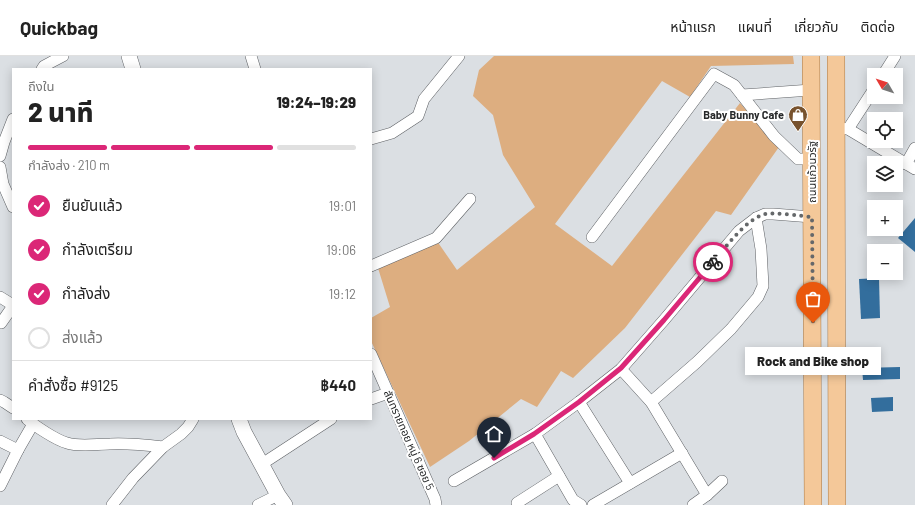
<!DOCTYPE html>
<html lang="th">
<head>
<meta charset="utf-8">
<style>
	body { margin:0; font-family:Barlow,"Noto Sans Thai",sans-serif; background:#f6f6f6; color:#222; height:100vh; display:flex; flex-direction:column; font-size:15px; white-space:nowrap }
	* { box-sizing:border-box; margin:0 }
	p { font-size:13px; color:#767676 }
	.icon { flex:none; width:22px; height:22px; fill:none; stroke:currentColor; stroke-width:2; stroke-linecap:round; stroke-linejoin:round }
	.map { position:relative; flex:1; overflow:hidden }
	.panel { position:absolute; left:12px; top:12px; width:360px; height:352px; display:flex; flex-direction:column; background:#fff; border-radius:0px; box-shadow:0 2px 10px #0003 }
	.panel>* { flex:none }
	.needle { width:26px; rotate:309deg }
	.controls { position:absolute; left:867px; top:12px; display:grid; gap:8px }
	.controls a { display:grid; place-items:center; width:36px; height:36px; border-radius:0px; background:#fff; box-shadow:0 2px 10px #0003; font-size:20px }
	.pin { position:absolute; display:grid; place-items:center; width:34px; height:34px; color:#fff; margin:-41px -17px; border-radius:50% 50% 50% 0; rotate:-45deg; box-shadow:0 0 4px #0007 }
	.pin .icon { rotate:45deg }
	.courier { position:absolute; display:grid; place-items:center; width:40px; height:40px; margin:-20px; border:3px solid #db2777; border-radius:50%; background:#fff; color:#222; box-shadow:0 1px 5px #0007 }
	.bubble { position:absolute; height:28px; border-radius:0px; background:#fff; box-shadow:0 2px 10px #0003; font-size:13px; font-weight:800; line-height:28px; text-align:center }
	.headline em { font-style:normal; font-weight:800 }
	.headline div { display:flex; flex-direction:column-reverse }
	.headline { display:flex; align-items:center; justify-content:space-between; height:68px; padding:0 16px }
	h1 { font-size:26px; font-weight:800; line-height:30px }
	.bar { display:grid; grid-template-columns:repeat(4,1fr); gap:6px 4px; align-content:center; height:48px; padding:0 16px }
	.bar i { height:5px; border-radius:3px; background:#e0e0e0 }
	.bar .active { background:#db2777 }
	.bar p { grid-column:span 4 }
	.line { display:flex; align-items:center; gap:10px; padding:0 16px; border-top:1px solid #e0e0e0 }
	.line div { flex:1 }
	ol { padding:0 16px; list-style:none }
	li { display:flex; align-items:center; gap:12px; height:44px }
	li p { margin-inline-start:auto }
	li .icon { padding:4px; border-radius:50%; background:#db2777; color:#fff; stroke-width:4 }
	li:last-child { color:#767676 }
	li i { width:22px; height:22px; border:2px solid #e0e0e0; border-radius:50% }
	header { display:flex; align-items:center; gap:24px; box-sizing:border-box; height:56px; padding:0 20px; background:#fff; border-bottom:1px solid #e0e0e0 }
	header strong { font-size:19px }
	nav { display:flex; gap:22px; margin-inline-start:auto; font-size:14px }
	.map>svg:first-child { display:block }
	.green { fill:#ddae80 }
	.building { fill:#336e9d }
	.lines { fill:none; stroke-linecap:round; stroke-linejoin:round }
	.street-casing { stroke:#5e6165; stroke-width:12 }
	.secondary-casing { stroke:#5e6165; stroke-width:16 }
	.primary-casing { stroke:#a77846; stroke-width:18 }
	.street { stroke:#fff; stroke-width:11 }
	.secondary { stroke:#fff; stroke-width:15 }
	.primary { stroke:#f4c899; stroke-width:17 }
	.done { stroke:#65686a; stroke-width:4; stroke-dasharray:0 7.2 }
	.route { stroke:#db2777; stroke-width:5 }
	.labels { text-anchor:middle; stroke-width:4; stroke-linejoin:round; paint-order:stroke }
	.poi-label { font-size:11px; font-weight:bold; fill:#262829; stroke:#fff; text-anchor:end }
	.street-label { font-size:11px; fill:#262829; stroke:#fff }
</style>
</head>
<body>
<header>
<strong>Quickbag</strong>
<nav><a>หน้าแรก</a><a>แผนที่</a><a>เกี่ยวกับ</a><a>ติดต่อ</a></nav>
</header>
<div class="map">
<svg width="915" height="449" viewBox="0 0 915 449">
	<rect width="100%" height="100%" fill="#dbdfe3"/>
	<path class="green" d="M494 0H793L794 8 711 10 690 41 662 25 555 168 612 210 740 47 779 91 731 159 716 155 625 272 573 322 561 315 537 351 521 343 469 385 430 411 371 285V262L390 251 378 212 437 185 457 214 535 151 503 99 493 59 473 40 479 14Z"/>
	<g class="building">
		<path d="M915 162V196L898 182Z"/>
		<path d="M879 222 880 262 861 263 859 223Z"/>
		<path d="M900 311V323L863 324 862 312Z"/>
		<path d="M893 341V355L872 356 871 342Z"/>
	</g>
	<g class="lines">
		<defs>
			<g id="street">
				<path d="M251 0 255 13"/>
				<path d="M42 13 44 10 63 0"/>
				<path d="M883 19 895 0"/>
				<path d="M742 39 811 34"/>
				<path d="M837 72 848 73 915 113"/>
				<path d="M848 73 874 33"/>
				<path d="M371 83 392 77 418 60 424 43 459 0"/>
				<path d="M0 100 4 86 13 63"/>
				<path d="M906 108 915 92"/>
				<path d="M0 111 3 128 13 151"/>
				<path d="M592 181 714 18 734 29 774 80 798 103H812"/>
				<path d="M371 210 436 182 470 143"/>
				<path d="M0 241 13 249"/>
				<path d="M1 267 13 250"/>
				<path d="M371 298 435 443 436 449"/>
				<path d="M621 313 651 346 707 439"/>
				<path d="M371 343 388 337"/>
				<path d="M0 344 4 346 13 352"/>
				<path d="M579 346 630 427"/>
				<path d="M651 346 697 306 731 273 758 241 763 230 761 193 756 162"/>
				<path d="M27 363C35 370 56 384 67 387 79 391 97 388 110 388 128 387 146 389 163 391"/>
				<path d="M535 378 573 444 581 449"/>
				<path d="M0 385 18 394"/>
				<path d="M262 408 331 363"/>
				<path d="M454 425 535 378 579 346 621 313 664 264 739 175 756 162 765 158H773L812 161"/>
				<path d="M0 430 18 394 33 368"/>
				<path d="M517 447 559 420"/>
				<path d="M112 449 133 422 163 391 181 378 188 371 193 363"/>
				<path d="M258 449 278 439"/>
				<path d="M593 449 682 397"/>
				<path d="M693 449 707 439 722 425"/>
			</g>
			<g id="secondary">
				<path d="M129 0 133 13"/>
				<path d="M239 363 244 376 278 439 285 449"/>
			</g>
			<g id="primary">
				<path d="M811 0 813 449"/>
				<path d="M836 0 837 449"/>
			</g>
		</defs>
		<use href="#street" class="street-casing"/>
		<use href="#secondary" class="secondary-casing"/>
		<use href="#primary" class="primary-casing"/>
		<use href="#street" class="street"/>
		<use href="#secondary" class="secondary"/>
		<use href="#primary" class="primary"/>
	</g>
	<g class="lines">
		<path class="done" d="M713 206C726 191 746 163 765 158 776 156 800 160 812 161L813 267"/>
		<path class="route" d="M494 402 534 378 579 346 621 312 664 264 713 206"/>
	</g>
	<defs>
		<symbol id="shop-pin" viewBox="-11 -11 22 30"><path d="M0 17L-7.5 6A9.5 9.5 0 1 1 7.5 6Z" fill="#77522d" stroke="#fff"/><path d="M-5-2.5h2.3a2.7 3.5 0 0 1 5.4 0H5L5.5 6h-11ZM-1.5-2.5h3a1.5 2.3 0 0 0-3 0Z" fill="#fff"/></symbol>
	</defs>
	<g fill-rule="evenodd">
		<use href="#shop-pin" x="787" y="48" width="22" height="30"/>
	</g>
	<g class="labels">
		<g class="poi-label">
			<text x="784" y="63">Baby Bunny Cafe</text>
		</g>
		<g class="street-label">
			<text transform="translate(812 116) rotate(-90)" y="4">ถนนแก้วนวรัฐ</text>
			<text transform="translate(409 384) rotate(66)" y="4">สันทรายทอย หมู่ 6 ซอย 5</text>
		</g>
	</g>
</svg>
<div class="controls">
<a><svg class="needle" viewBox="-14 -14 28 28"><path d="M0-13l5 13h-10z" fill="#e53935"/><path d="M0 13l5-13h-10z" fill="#767676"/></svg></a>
<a><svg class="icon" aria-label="locate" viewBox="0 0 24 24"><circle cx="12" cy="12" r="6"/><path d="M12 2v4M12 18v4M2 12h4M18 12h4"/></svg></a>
<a><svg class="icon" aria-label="layers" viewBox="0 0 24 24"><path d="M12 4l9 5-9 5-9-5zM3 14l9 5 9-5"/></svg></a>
<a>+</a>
<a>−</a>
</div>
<div class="pin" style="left:813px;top:267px;background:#ea580c"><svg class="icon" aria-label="bag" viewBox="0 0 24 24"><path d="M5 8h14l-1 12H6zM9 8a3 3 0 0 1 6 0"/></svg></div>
<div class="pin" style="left:494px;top:402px;background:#1f2937"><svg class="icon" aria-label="home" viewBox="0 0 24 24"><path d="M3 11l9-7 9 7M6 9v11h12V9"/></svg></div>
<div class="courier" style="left:713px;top:206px"><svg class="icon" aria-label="bike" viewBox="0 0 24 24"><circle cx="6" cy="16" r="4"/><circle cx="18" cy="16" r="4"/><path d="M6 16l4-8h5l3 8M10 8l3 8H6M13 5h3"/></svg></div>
<div class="bubble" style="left:745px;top:291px;width:136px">Rock and Bike shop</div>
<section class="panel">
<div class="headline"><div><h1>2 นาที</h1><p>ถึงใน</p></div><em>19:24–19:29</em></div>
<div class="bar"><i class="active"></i><i class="active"></i><i class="active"></i><i></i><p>กำลังส่ง · 210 m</p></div>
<ol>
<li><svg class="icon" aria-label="check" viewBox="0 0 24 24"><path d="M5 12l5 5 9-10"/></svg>ยืนยันแล้ว<p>19:01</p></li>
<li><svg class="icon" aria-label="check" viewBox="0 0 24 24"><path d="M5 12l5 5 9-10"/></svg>กำลังเตรียม<p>19:06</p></li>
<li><svg class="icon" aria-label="check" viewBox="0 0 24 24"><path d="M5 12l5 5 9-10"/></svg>กำลังส่ง<p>19:12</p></li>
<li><i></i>ส่งแล้ว</li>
</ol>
<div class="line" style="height:52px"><div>คำสั่งซื้อ #9125</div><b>฿440</b></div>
</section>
</div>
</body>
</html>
